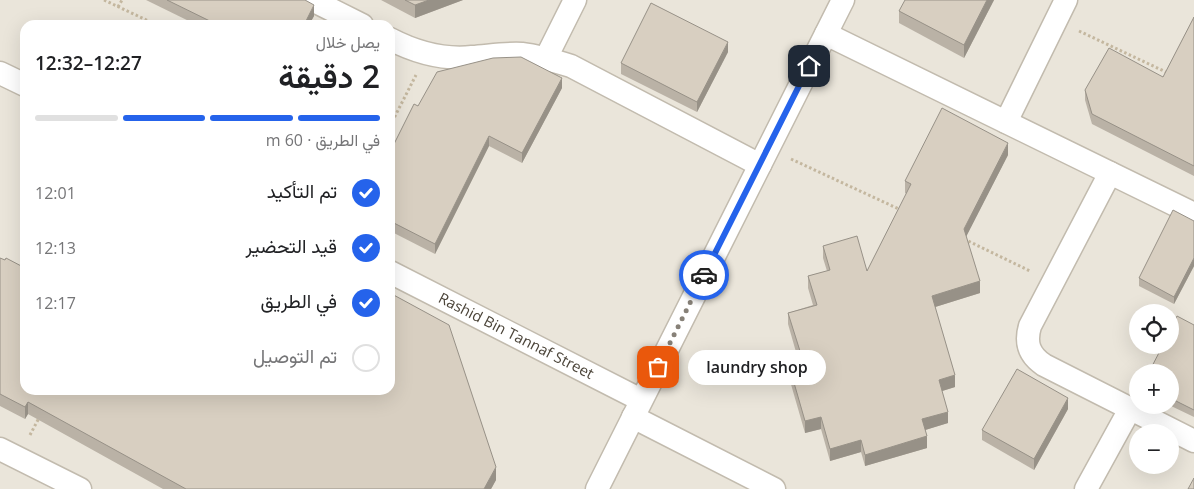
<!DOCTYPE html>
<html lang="ar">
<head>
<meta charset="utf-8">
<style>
	body { margin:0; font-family:"Open Sans",Vazirmatn,sans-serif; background:#f6f6f6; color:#202124; direction:rtl; height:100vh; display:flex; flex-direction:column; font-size:19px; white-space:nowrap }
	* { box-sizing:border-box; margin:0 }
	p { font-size:16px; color:#757577 }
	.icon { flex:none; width:28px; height:28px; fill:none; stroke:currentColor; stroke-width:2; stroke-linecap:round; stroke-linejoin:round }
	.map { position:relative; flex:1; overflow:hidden; direction:ltr }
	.details { position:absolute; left:20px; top:20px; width:375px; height:375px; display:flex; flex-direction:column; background:#fff; border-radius:15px; box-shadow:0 5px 20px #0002; direction:rtl }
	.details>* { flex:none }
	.tools { position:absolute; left:1129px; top:304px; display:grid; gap:10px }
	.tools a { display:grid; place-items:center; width:50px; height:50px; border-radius:50%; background:#fff; box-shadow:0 5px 20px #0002; font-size:25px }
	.pin { position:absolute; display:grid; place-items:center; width:42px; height:42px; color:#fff; margin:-21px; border-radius:10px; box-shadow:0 2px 8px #0006 }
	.courier { position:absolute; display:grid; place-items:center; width:50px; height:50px; margin:-25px; border:4px solid #2563eb; border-radius:50%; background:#fff; color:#222; box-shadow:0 1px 6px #0007 }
	.bubble { position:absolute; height:35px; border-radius:18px; background:#fff; box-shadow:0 5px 20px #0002; font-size:16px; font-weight:600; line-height:35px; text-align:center; direction:rtl }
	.overview em { font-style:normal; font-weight:600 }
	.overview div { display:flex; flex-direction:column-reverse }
	.overview { display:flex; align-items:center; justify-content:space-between; height:85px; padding:0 15px }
	h1 { font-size:32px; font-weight:600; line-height:38px }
	.bar { display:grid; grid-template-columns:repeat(4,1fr); gap:8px 5px; align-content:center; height:60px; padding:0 15px }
	.bar i { height:6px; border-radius:4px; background:#e0e0e0 }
	.bar .current { background:#2563eb }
	.bar p { grid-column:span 4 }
	ol { padding:0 15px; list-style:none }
	li { display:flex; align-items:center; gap:15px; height:55px }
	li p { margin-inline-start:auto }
	li .icon { padding:5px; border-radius:50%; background:#2563eb; color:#fff; stroke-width:4 }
	li:last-child { color:#757577 }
	li i { width:28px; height:28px; border:2px solid #e0e0e0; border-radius:50% }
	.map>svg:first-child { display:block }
	.residential { fill:#eae5da; fill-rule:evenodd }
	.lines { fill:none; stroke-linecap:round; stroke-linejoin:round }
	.street-casing { stroke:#c2bbae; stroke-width:25 }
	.path { stroke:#c4b79f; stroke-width:3; stroke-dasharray:2.5 2.5; stroke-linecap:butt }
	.street { stroke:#fff; stroke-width:22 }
	.wall { fill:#bab2a6 }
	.shaded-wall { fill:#979187 }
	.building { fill:#d8cfc1; stroke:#979187 }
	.done { stroke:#878178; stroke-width:5; stroke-dasharray:0 9 }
	.route { stroke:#2563eb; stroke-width:6 }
	.labels { text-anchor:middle; stroke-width:4; stroke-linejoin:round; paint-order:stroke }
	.street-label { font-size:15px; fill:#4b4439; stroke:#fff }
</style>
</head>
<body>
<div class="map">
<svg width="1194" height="489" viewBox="0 0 1194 489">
	<rect width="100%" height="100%" fill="#f6f3ec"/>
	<path class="residential" d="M0 0H1194V489H0ZM25 25H390V390H25ZM1138 312H1170V345H1138ZM1138 372H1170V405H1138ZM1138 432H1170V465H1138Z"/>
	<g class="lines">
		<defs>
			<g id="street">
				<path d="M312 0 362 25"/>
				<path d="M826 34 1194 214"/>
				<path d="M390 39C415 52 443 60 472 57 488 56 505 53 522 54 539 56 555 61 571 66L760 165"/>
				<path d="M546 58 575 0"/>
				<path d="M0 73 25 85"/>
				<path d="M1006 122 1066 0"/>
				<path d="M1110 173 1030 326C1025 343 1029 355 1044 365L1194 441"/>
				<path d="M390 272 641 400"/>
				<path d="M633 417 774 489"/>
				<path d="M0 449 80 489"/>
				<path d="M597 489 843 0"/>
				<path d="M1086 489 1130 409"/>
			</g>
		</defs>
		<use href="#street" class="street-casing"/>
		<g class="path">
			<path d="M104 0 157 25"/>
			<path d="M118 7 122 0"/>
			<path d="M1079 31 1168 73"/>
			<path d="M390 126 416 75"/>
			<path d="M791 159 901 210"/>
			<path d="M964 239 1030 271"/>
			<path d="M30 435 40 416"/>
		</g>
		<use href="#street" class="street"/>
	</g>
	<g class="wall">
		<path d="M146 0H305L314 16 309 25H197Z"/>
		<path d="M381 0H463L415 18Z"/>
		<path d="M994 0 964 58 899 23V11Z"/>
		<path d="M1194 17V176L1092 124 1085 100V90L1163 77Z"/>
		<path d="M728 52 697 112 621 74V63Z"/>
		<path d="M562 88 522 163 489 146 435 254 390 231V144L393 146 418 106Z"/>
		<path d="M1008 155 966 236 980 293 935 307 955 387 942 391 948 423 925 430 927 448 865 466 861 452 830 461 821 429 805 433 786 367V355L796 352 788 324V313L813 305 808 288V276L827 271 823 258V246L867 271 907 194 905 193V181Z"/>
		<path d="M1194 221V266L1174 304 1139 286V278Z"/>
		<path d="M0 258 5 260 25 390 496 480 491 489H163L28 414 25 419 0 406Z"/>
		<path d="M1194 325V419V417L1169 405H1170V372Z"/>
		<path d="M1068 409 1034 470 982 440V430Z"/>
	</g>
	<g class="shaded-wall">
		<path d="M429 0H463L415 18V5Z"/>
		<path d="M987 0H994L964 58V45Z"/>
		<path d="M314 5V16L309 25H304Z"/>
		<path d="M728 42V52L697 112V102Z"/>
		<path d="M562 78V88L522 163V153Z"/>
		<path d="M489 136V146L435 254V244Z"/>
		<path d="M1008 143V155L964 241V229Z"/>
		<path d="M1194 258V266L1174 304V297Z"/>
		<path d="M980 281V293L932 308V296Z"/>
		<path d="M955 375V387L939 392V380Z"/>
		<path d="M1068 398V409L1034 470V459Z"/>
		<path d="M28 402V414L25 419V407Z"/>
		<path d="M948 412V423L922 431V419Z"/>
		<path d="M821 417V429L805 433V421Z"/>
		<path d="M927 436V448L865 466V455Z"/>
		<path d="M861 440V452L830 461V449Z"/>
		<path d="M496 467V480L491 489H484Z"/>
	</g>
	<g class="building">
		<path d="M167 0H305L314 5 304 25H218Z"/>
		<path d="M405 0H429L415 5Z"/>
		<path d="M905 0H987L964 45 899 11Z"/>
		<path d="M651 3 728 42 697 102 621 63Z"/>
		<path d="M1194 17V166L1092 114 1085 90 1109 48 1163 77Z"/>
		<path d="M521 57 562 78 522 153 489 136 435 244 390 221V144L393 146 414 104 418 106 437 72 493 58Z"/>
		<path d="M942 108 1008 143 964 229 980 281 932 296 955 375 939 380 948 412 922 419 927 436 865 455 861 440 830 449 821 417 805 421 786 355 800 351 788 313 817 305 808 276 830 270 823 246 857 236 867 271 911 184 905 181Z"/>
		<path d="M1173 210 1194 221V258L1174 297 1139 278Z"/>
		<path d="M0 258 5 260 6 258 25 268V390H390V293L449 325 496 467 484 489H186L28 402 25 407 0 394Z"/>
		<path d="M1177 316 1194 325V410L1170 398V372H1149L1163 345H1170V330Z"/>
		<path d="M1017 369 1068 398 1034 459 982 430Z"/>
		<path d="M1194 478V489H1188Z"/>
	</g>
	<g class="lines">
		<path class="done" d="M658 367 704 275"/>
		<path class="route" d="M704 275 809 66"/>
	</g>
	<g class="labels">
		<g class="street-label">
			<text transform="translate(516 336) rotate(27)" y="5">Rashid Bin Tannaf Street</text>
		</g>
	</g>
</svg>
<div class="tools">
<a><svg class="icon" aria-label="locate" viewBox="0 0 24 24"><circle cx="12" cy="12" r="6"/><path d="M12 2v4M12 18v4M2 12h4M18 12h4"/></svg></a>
<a>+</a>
<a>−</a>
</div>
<div class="pin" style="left:658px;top:367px;background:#ea580c"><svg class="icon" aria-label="bag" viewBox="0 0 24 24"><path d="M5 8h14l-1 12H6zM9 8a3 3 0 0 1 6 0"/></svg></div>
<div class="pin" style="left:809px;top:66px;background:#1f2937"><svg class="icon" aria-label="home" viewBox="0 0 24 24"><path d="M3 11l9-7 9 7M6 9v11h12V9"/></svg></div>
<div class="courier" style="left:704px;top:275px"><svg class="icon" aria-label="car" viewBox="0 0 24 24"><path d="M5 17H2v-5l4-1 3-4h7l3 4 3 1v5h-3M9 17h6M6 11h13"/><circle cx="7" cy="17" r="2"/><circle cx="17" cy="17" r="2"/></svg></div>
<div class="bubble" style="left:688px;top:350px;width:138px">laundry shop</div>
<section class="details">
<div class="overview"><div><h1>2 دقيقة</h1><p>يصل خلال</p></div><em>12:27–12:32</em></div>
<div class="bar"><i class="current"></i><i class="current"></i><i class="current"></i><i></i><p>في الطريق · 60 m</p></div>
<ol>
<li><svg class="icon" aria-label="check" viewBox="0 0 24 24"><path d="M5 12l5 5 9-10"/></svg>تم التأكيد<p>12:01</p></li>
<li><svg class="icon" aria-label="check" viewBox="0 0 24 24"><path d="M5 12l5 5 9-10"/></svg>قيد التحضير<p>12:13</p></li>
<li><svg class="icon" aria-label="check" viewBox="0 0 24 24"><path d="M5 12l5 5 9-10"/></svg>في الطريق<p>12:17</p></li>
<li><i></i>تم التوصيل</li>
</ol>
</section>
</div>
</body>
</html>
